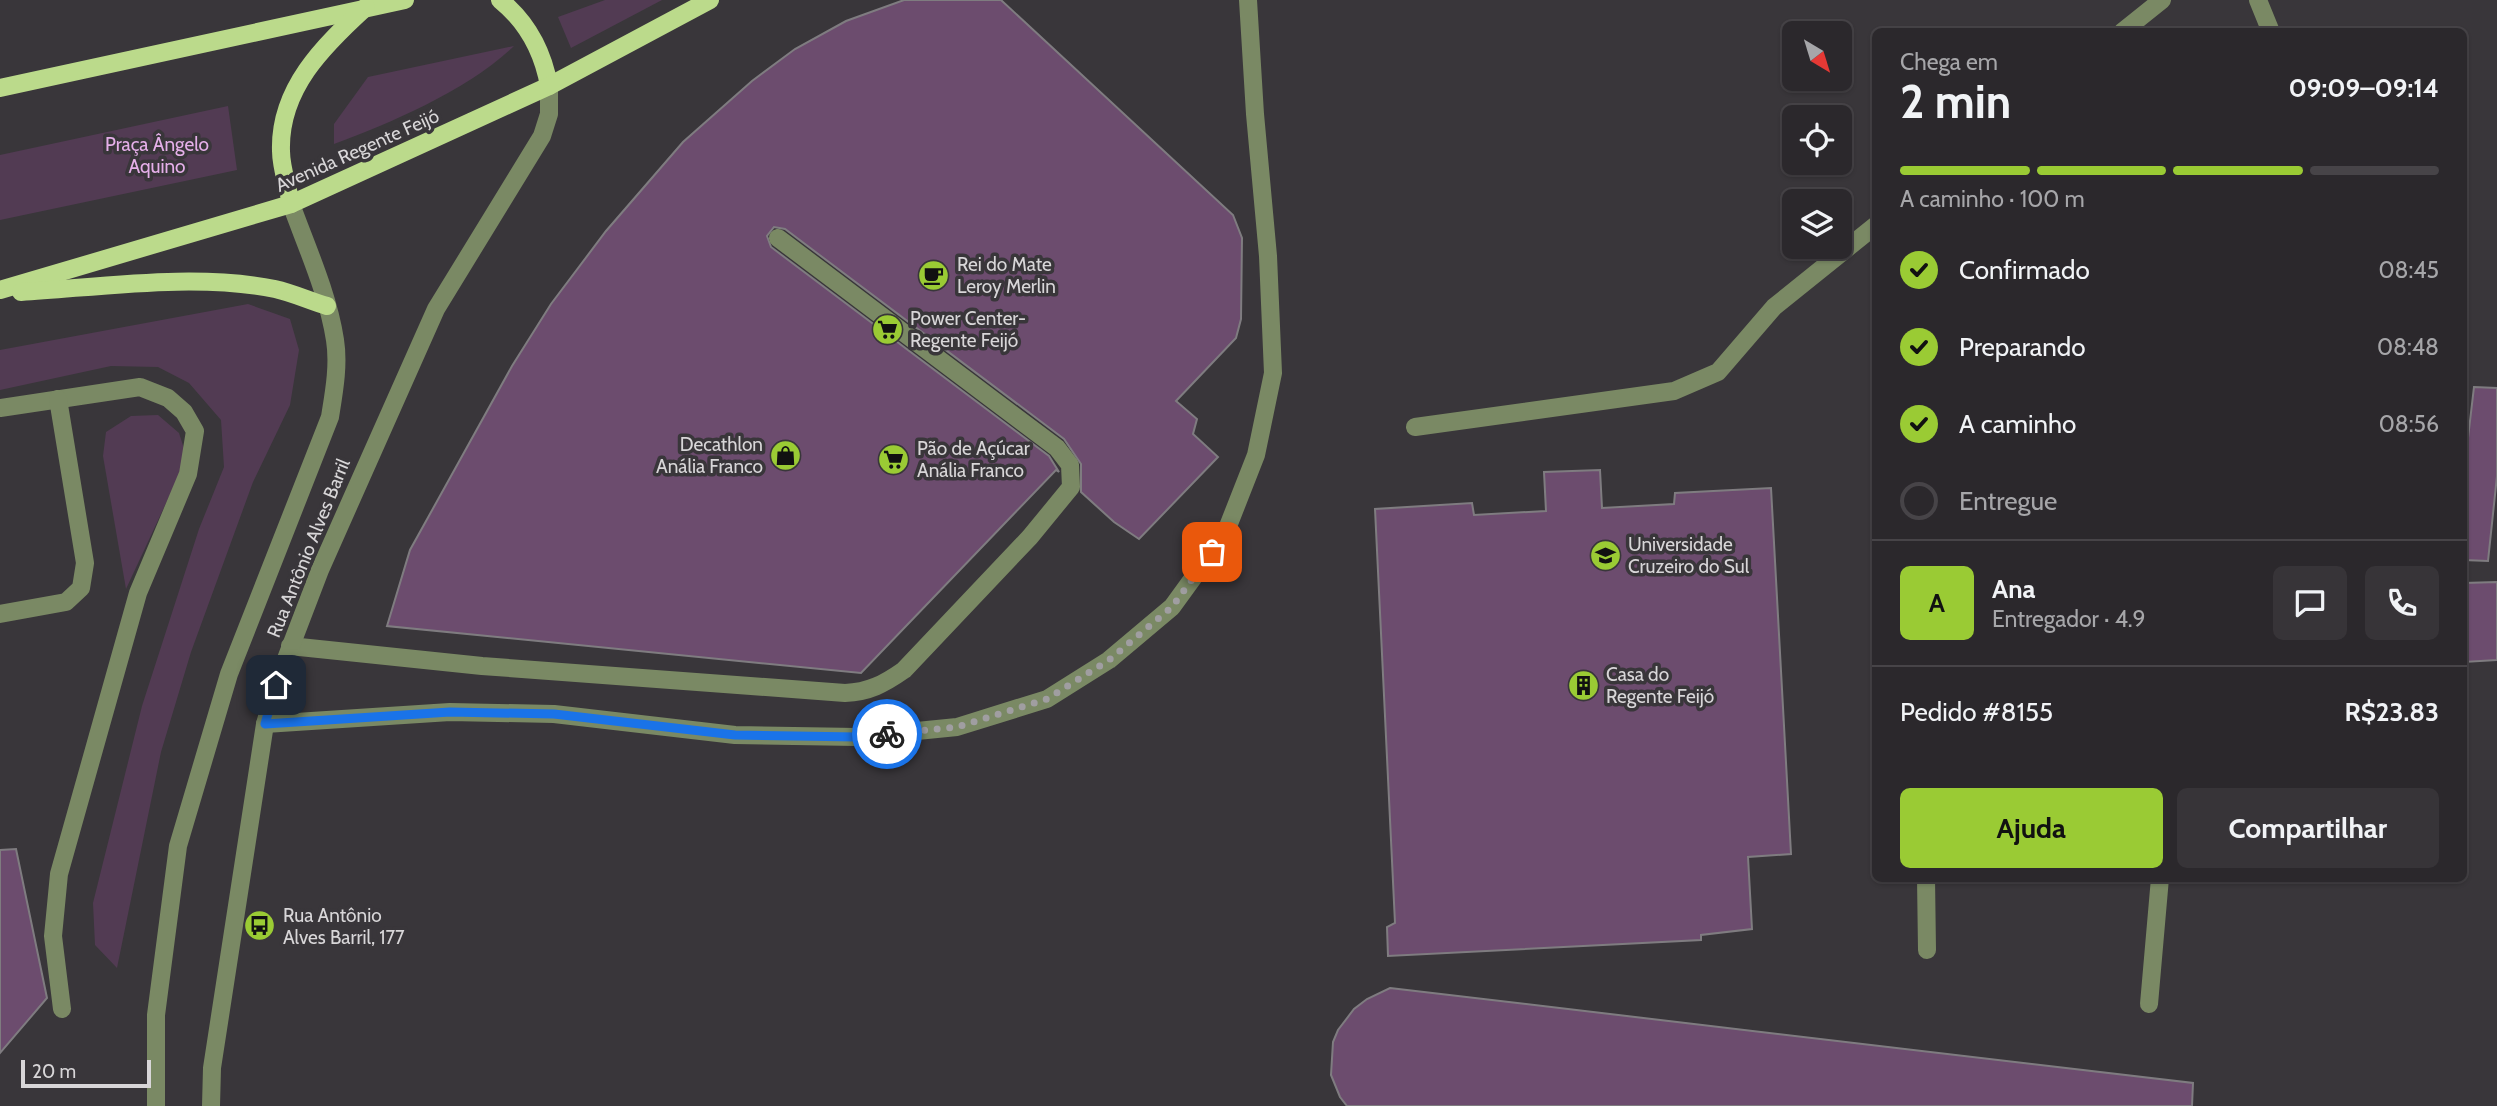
<!DOCTYPE html>
<html lang="pt">
<head>
<meta charset="utf-8">
<style>
	body { margin:0; font-family:Cabin,sans-serif; background:#373438; color:#f1f3f6; height:100vh; display:flex; flex-direction:column; font-size:26px; white-space:nowrap }
	* { box-sizing:border-box; margin:0 }
	p { font-size:23px; color:#a6a6a9 }
	.icon { flex:none; width:38px; height:38px; fill:none; stroke:currentColor; stroke-width:2; stroke-linecap:round; stroke-linejoin:round }
	.map { position:relative; flex:1; overflow:hidden }
	.panel { position:absolute; left:1872px; top:28px; width:595px; height:854px; display:flex; flex-direction:column; background:#2b282c; border-radius:10px; box-shadow:0 2px 5px #0004,0 0 0 2px #474448 }
	.panel>* { flex:none }
	.needle { width:46px; rotate:142deg }
	.buttons { position:absolute; left:1782px; top:21px; display:grid; gap:14px }
	.buttons a { display:grid; place-items:center; width:70px; height:70px; border-radius:10px; background:#2b282c; box-shadow:0 2px 5px #0004,0 0 0 2px #474448; font-size:35px }
	.scale { position:absolute; left:21px; bottom:18px; width:130px; box-sizing:border-box; padding-left:7px; border:4px solid #d8d6d8; border-top:0; font-size:19px; line-height:24px; white-space:nowrap; color:#d8d6d8; -webkit-text-stroke:5px #39363a; paint-order:stroke }
	.pin { position:absolute; display:grid; place-items:center; width:60px; height:60px; color:#fff; margin:-30px; border-radius:14px; box-shadow:0 4px 10px #0006 }
	.courier { position:absolute; display:grid; place-items:center; width:70px; height:70px; margin:-35px; border:5px solid #1a73e8; border-radius:50%; background:#fff; color:#222; box-shadow:0 2px 9px #0007 }
	.headline em { font-style:normal; font-weight:700 }
	.headline div { display:flex; flex-direction:column-reverse }
	.headline { display:flex; align-items:center; justify-content:space-between; height:119px; padding:0 28px }
	h1 { font-size:46px; font-weight:700; line-height:52px }
	.bar { display:grid; grid-template-columns:repeat(4,1fr); gap:10px 7px; align-content:center; height:84px; padding:0 28px }
	.bar i { height:9px; border-radius:5px; background:#474448 }
	.bar .on { background:#9acb34 }
	.bar p { grid-column:span 4 }
	.line { display:flex; align-items:center; gap:18px; padding:0 28px; border-top:2px solid #474448 }
	.line div { flex:1 }
	.round { display:grid; place-items:center; flex:none; width:74px; height:74px; border-radius:10px; background:#373438 }
	ol { padding:0 28px; list-style:none }
	li { display:flex; align-items:center; gap:21px; height:77px }
	li p { margin-inline-start:auto }
	li .icon { padding:7px; border-radius:50%; background:#9acb34; color:#111; stroke-width:4 }
	li:last-child { color:#a6a6a9 }
	li i { width:38px; height:38px; border:4px solid #474448; border-radius:50% }
	.action { display:flex; gap:14px; margin-top:auto; padding:14px 28px }
	.action a { flex:1; height:80px; border-radius:10px; background:#9acb34; color:#111; font-size:28px; font-weight:700; line-height:80px; text-align:center }
	.action a+a { background:#373438; color:#f1f3f6 }
	.map>svg:first-child { display:block }
	.green { fill:#523b53 }
	.building { fill:#6c4c6e; stroke:#7f7c80; stroke-width:2 }
	.lines { fill:none; stroke-linecap:round; stroke-linejoin:round }
	.minor { stroke:#7a8964; stroke-width:18 }
	.major { stroke:#bbda8b; stroke-width:18 }
	.done { stroke:#a09ea1; stroke-width:7; stroke-dasharray:0 12.6 }
	.route { stroke:#1a73e8; stroke-width:9 }
	.labels { text-anchor:middle; stroke-width:7; stroke-linejoin:round; paint-order:stroke }
	.park-label { font-size:19px; fill:#e5afe9; stroke:#39363a }
	.street-label { font-size:19px; fill:#d8d6d8; stroke:#39363a }
	.poi-label { font-size:19px; fill:#d8d6d8; stroke:#39363a; text-anchor:start }
</style>
</head>
<body>
<div class="map">
<svg width="2497" height="1106" viewBox="0 0 2497 1106">
	<rect width="100%" height="100%" fill="#39363a"/>
	<g class="green">
		<path d="M605 0H662L571 48 558 17Z"/>
		<path d="M514 46C470 89 391 123 334 144V124L368 77Z"/>
		<path d="M228 106 237 170 0 220V155Z"/>
		<path d="M248 304 290 319 299 350 290 405 253 482 191 652 161 752 117 968 95 945 93 903 142 706 199 529 224 467 221 420 189 383 158 367 111 366 0 390V350Z"/>
		<path d="M158 415 179 433 187 458 126 589 103 456 106 432 131 416Z"/>
	</g>
	<g class="building">
		<path d="M904 0H1001L1233 215 1242 238 1241 319 1236 338 1176 401 1197 419 1193 434 1218 457 1139 539 1114 522 1081 492V464L1064 439 785 229 774 227 767 236 771 247 1049 456 1059 472 1056 470 861 673 387 626 410 550 512 366 551 304 606 231 683 142 752 81 795 49 846 21Z"/>
		<path d="M2474 387 2497 388V476L2488 561 2464 560V472Z"/>
		<path d="M1600 470 1602 508 1674 504 1675 493 1771 488 1791 854 1748 857 1752 929 1701 935V940L1388 956 1387 927 1395 923 1375 509 1472 503 1474 515 1546 511 1544 472Z"/>
		<path d="M2497 582V660L2464 662V583Z"/>
		<path d="M16 849 47 998 0 1053V850Z"/>
		<path d="M1390 988 2193 1083 2192 1106H1347L1340 1097 1331 1075 1333 1042 1338 1030 1354 1009 1367 999Z"/>
	</g>
	<g class="lines">
		<g class="minor">
			<path d="M2258 0 2271 32"/>
			<path d="M2122 32 2162 0"/>
			<path d="M0 408 140 387 168 398 184 412 195 431 188 474 138 593 59 874 53 936 62 1009"/>
			<path d="M1415 427 1674 391 1718 372 1774 307 1876 225"/>
			<path d="M0 614 66 602 81 588 85 563 58 399"/>
			<path d="M290 646 482 666 845 693C869 692 884 684 904 670L1030 537 1071 487 1070 465 1057 448 778 238"/>
			<path d="M265 724 450 712 554 714 735 735 857 737 957 727 1047 699 1109 660 1172 607 1225 534 1256 455 1273 373 1268 256 1255 114 1248 0"/>
			<path d="M1926 878 1927 950"/>
			<path d="M2149 1004 2160 878"/>
			<path d="M156 1106V1015L178 846 229 674 330 417C334 392 339 365 335 340 328 294 307 248 291 204"/>
			<path d="M211 1106 212 1068 265 724 276 685 320 570 436 309 542 136 549 114V86"/>
		</g>
		<g class="major">
			<path d="M500 0C527 22 543 52 549 86"/>
			<path d="M0 88 405 0"/>
			<path d="M291 204C288 187 281 168 281 151 279 89 323 46 366 7"/>
			<path d="M0 290 291 204 549 86 710 0"/>
			<path d="M21 292C102 287 196 273 275 289 293 293 310 301 327 306"/>
		</g>
	</g>
	<g class="lines">
		<path class="done" d="M887 734 957 727 1047 699 1109 660 1172 607 1212 552"/>
		<path class="route" d="M276 685 265 724 450 712 554 714 735 735 857 737 887 734"/>
	</g>
	<defs>
		<symbol id="cafe-disc" viewBox="-11 -11 22 22"><circle r="9.5" fill="#9acb34" stroke="#39363a"/><path d="M-5.5-4.5H6V0H3Q3 3.5 0 3.5H-2.5Q-5.5 3.5-5.5 0ZM3-3.2v2h1.7v-2ZM-6 4.5H4V6H-6Z" fill="#111"/></symbol>
		<symbol id="supermarket-disc" viewBox="-11 -11 22 22"><circle r="9.5" fill="#9acb34" stroke="#39363a"/><path d="M-6-5.5h2.5l.6 2H6L4.5 2H-2.5L-4.4-4H-6ZM-1.5 3.2a1.3 1.3 0 1 0 .1 0ZM3 3.2a1.3 1.3 0 1 0 .1 0Z" fill="#111"/></symbol>
		<symbol id="shop-disc" viewBox="-11 -11 22 22"><circle r="9.5" fill="#9acb34" stroke="#39363a"/><path d="M-5-2.5h2.3a2.7 3.5 0 0 1 5.4 0H5L5.5 6h-11ZM-1.5-2.5h3a1.5 2.3 0 0 0-3 0Z" fill="#111"/></symbol>
		<symbol id="university-disc" viewBox="-11 -11 22 22"><circle r="9.5" fill="#9acb34" stroke="#39363a"/><path d="M0-5L7-2L0 1L-7-2ZM-4 1L0 2.5L4 1V4Q0 6-4 4Z" fill="#111"/></symbol>
		<symbol id="building-disc" viewBox="-11 -11 22 22"><circle r="9.5" fill="#9acb34" stroke="#39363a"/><path d="M-4-6H4V6H1V3H-1V6H-4ZM-2.5-4.3h1.7v1.8h-1.7ZM.8-4.3h1.7v1.8H.8ZM-2.5-1h1.7V.8h-1.7ZM.8-1h1.7V.8H.8Z" fill="#111"/></symbol>
		<symbol id="bus-disc" viewBox="-11 -11 22 22"><circle r="9.5" fill="#9acb34" stroke="#39363a"/><path d="M-5-6H5V4H4V6H2V4H-2V6H-4V4H-5ZM-3.5-4V0h7V-4ZM-3.5 1.2v1.5H-2V1.2ZM2 1.2v1.5H3.5V1.2Z" fill="#111"/></symbol>
	</defs>
	<g fill-rule="evenodd">
		<use href="#cafe-disc" x="916" y="258" width="35" height="35"/>
		<use href="#supermarket-disc" x="870" y="312" width="35" height="35"/>
		<use href="#shop-disc" x="768" y="438" width="35" height="35"/>
		<use href="#supermarket-disc" x="876" y="442" width="35" height="35"/>
		<use href="#university-disc" x="1588" y="538" width="35" height="35"/>
		<use href="#building-disc" x="1566" y="668" width="35" height="35"/>
		<use href="#bus-disc" x="242" y="908" width="35" height="35"/>
	</g>
	<g class="labels">
		<g class="park-label">
			<text x="157" y="151">Praça Ângelo<tspan x="157" dy="22">Aquino</tspan></text>
		</g>
		<g class="street-label">
			<text transform="translate(357 150) rotate(-24)" y="7">Avenida Regente Feijó</text>
			<text transform="translate(308 548) rotate(-68)" y="7">Rua Antônio Alves Barril</text>
		</g>
		<g class="poi-label">
			<text x="957" y="271">Rei do Mate<tspan x="957" dy="22">Leroy Merlin</tspan></text>
			<text x="910" y="325">Power Center-<tspan x="910" dy="22">Regente Feijó</tspan></text>
			<text x="763" y="451" text-anchor="end">Decathlon<tspan x="763" dy="22">Anália Franco</tspan></text>
			<text x="917" y="455">Pão de Açúcar<tspan x="917" dy="22">Anália Franco</tspan></text>
			<text x="1628" y="551">Universidade<tspan x="1628" dy="22">Cruzeiro do Sul</tspan></text>
			<text x="1606" y="681">Casa do<tspan x="1606" dy="22">Regente Feijó</tspan></text>
			<text x="283" y="922">Rua Antônio<tspan x="283" dy="22">Alves Barril, 177</tspan></text>
		</g>
	</g>
</svg>
<div class="buttons">
<a><svg class="needle" viewBox="-14 -14 28 28"><path d="M0-13l5 13h-10z" fill="#e53935"/><path d="M0 13l5-13h-10z" fill="#a6a6a9"/></svg></a>
<a><svg class="icon" aria-label="locate" viewBox="0 0 24 24"><circle cx="12" cy="12" r="6"/><path d="M12 2v4M12 18v4M2 12h4M18 12h4"/></svg></a>
<a><svg class="icon" aria-label="layers" viewBox="0 0 24 24"><path d="M12 4l9 5-9 5-9-5zM3 14l9 5 9-5"/></svg></a>
</div>
<div class="scale">20 m</div>
<div class="pin" style="left:1212px;top:552px;background:#ea580c"><svg class="icon" aria-label="bag" viewBox="0 0 24 24"><path d="M5 8h14l-1 12H6zM9 8a3 3 0 0 1 6 0"/></svg></div>
<div class="pin" style="left:276px;top:685px;background:#1f2937"><svg class="icon" aria-label="home" viewBox="0 0 24 24"><path d="M3 11l9-7 9 7M6 9v11h12V9"/></svg></div>
<div class="courier" style="left:887px;top:734px"><svg class="icon" aria-label="bike" viewBox="0 0 24 24"><circle cx="6" cy="16" r="4"/><circle cx="18" cy="16" r="4"/><path d="M6 16l4-8h5l3 8M10 8l3 8H6M13 5h3"/></svg></div>
<section class="panel">
<div class="headline"><div><h1>2 min</h1><p>Chega em</p></div><em>09:09–09:14</em></div>
<div class="bar"><i class="on"></i><i class="on"></i><i class="on"></i><i></i><p>A caminho · 100 m</p></div>
<ol>
<li><svg class="icon" aria-label="check" viewBox="0 0 24 24"><path d="M5 12l5 5 9-10"/></svg>Confirmado<p>08:45</p></li>
<li><svg class="icon" aria-label="check" viewBox="0 0 24 24"><path d="M5 12l5 5 9-10"/></svg>Preparando<p>08:48</p></li>
<li><svg class="icon" aria-label="check" viewBox="0 0 24 24"><path d="M5 12l5 5 9-10"/></svg>A caminho<p>08:56</p></li>
<li><i></i>Entregue</li>
</ol>
<div class="line" style="height:126px"><b class="round" style="background:#9acb34;color:#111">A</b><div><b>Ana</b><p>Entregador · 4.9</p></div><a class="round"><svg class="icon" aria-label="chat" viewBox="0 0 24 24"><path d="M4 5h16v11H9l-5 4z"/></svg></a><a class="round"><svg class="icon" aria-label="phone" viewBox="0 0 24 24"><path d="M5 4h4l2 5-3 2q2 4 5 5l2-3 5 2v4C11 20 4 13 5 4z"/></svg></a></div>
<div class="line" style="height:91px"><div>Pedido #8155</div><b>R$23.83</b></div>
<div class="action"><a>Ajuda</a><a>Compartilhar</a></div>
</section>
</div>
</body>
</html>
